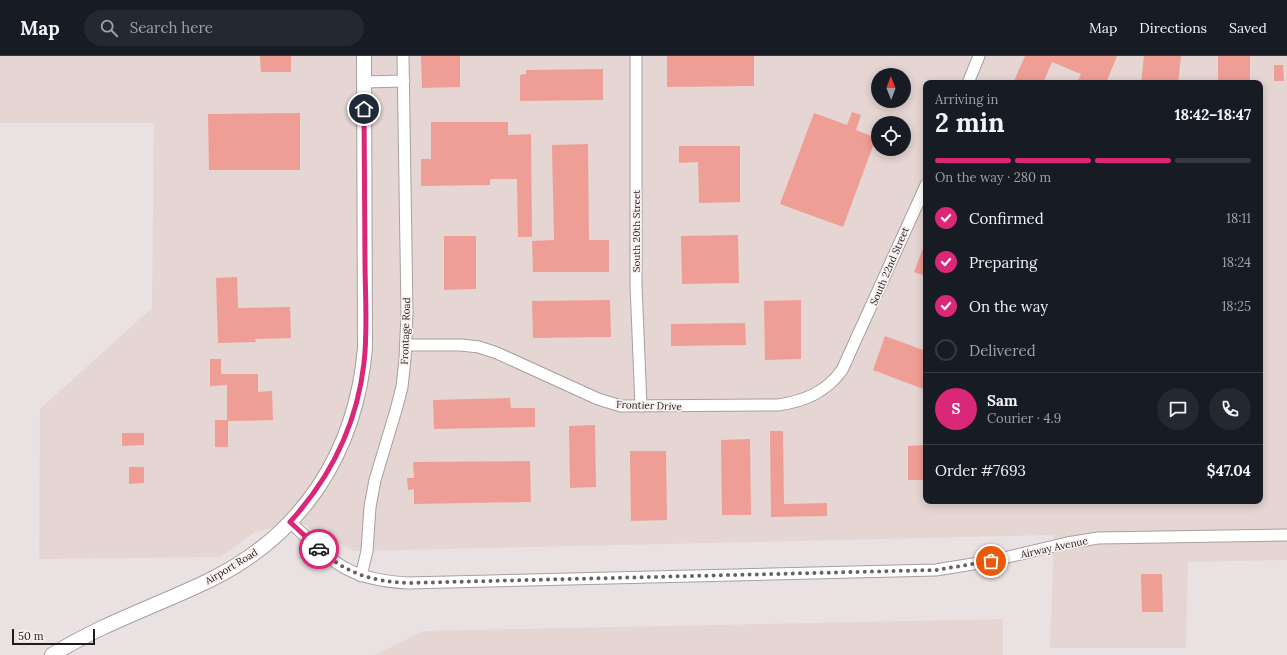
<!DOCTYPE html>
<html lang="en">
<head>
<meta charset="utf-8">
<style>
	body { margin:0; font-family:Lora,serif; background:#242831; color:#f1f3f6; height:100vh; display:flex; flex-direction:column; font-size:15px; white-space:nowrap }
	* { box-sizing:border-box; margin:0 }
	p { font-size:13px; color:#9ea1a6 }
	.icon { flex:none; width:22px; height:22px; fill:none; stroke:currentColor; stroke-width:2; stroke-linecap:round; stroke-linejoin:round }
	.map { position:relative; flex:1; overflow:hidden }
	.panel { position:absolute; left:923px; top:24px; width:340px; height:424px; display:flex; flex-direction:column; background:#171b24; border-radius:8px; box-shadow:0 2px 10px #0003 }
	.panel>* { flex:none }
	.needle { width:26px; rotate:359deg }
	.fabs { position:absolute; left:871px; top:12px; display:grid; gap:8px }
	.fabs a { display:grid; place-items:center; width:40px; height:40px; border-radius:50%; background:#171b24; box-shadow:0 2px 10px #0003; font-size:20px }
	.scale { position:absolute; left:12px; bottom:10px; width:83px; box-sizing:border-box; padding-left:4px; border:2px solid #1f1d1c; border-top:0; font-size:11px; line-height:14px; white-space:nowrap; color:#1f1d1c; -webkit-text-stroke:3px #f7f0ef; paint-order:stroke }
	.pin { position:absolute; display:grid; place-items:center; width:34px; height:34px; color:#fff; margin:-17px; border:2px solid #fff; border-radius:50%; box-shadow:0 1px 4px #0007 }
	.courier { position:absolute; display:grid; place-items:center; width:40px; height:40px; margin:-20px; border:3px solid #db2777; border-radius:50%; background:#fff; color:#222; box-shadow:0 1px 5px #0007 }
	.overview em { font-style:normal; font-weight:700 }
	.overview div { display:flex; flex-direction:column-reverse }
	.overview { display:flex; align-items:center; justify-content:space-between; height:68px; padding:0 12px }
	h1 { font-size:26px; font-weight:700; line-height:30px }
	.bar { display:grid; grid-template-columns:repeat(4,1fr); gap:6px 4px; align-content:center; height:48px; padding:0 12px }
	.bar i { height:5px; border-radius:3px; background:#363941 }
	.bar .active { background:#db2777 }
	.bar p { grid-column:span 4 }
	.line { display:flex; align-items:center; gap:10px; padding:0 12px; border-top:1px solid #363941 }
	.line div { flex:1 }
	.round { display:grid; place-items:center; flex:none; width:42px; height:42px; border-radius:21px; background:#242831 }
	ol { padding:0 12px; list-style:none }
	li { display:flex; align-items:center; gap:12px; height:44px }
	li p { margin-inline-start:auto }
	li .icon { padding:4px; border-radius:50%; background:#db2777; color:#fff; stroke-width:4 }
	li:last-child { color:#9ea1a6 }
	li i { width:22px; height:22px; border:2px solid #363941; border-radius:50% }
	header { display:flex; align-items:center; gap:24px; box-sizing:border-box; height:56px; padding:0 20px; background:#171b24; border-bottom:1px solid #363941 }
	header strong { font-size:19px }
	nav { display:flex; gap:22px; margin-inline-start:auto; font-size:14px }
	.search { width:280px; height:36px; background:#242831; display:flex; align-items:center; gap:10px; box-sizing:border-box; padding:0 14px; border-radius:22px; color:#9ea1a6; font-size:15px }
	.map>svg:first-child { display:block }
	.built { fill:#e5d5d3; fill-rule:evenodd }
	.building { fill:#ef9e96 }
	.lines { fill:none; stroke-linecap:round; stroke-linejoin:round }
	.minor-casing { stroke:#a6a09f; stroke-width:13 }
	.major-casing { stroke:#a6a09f; stroke-width:16 }
	.minor { stroke:#fff; stroke-width:11 }
	.major { stroke:#fff; stroke-width:14 }
	.done { stroke:#666261; stroke-width:4; stroke-dasharray:0 7.2 }
	.route { stroke:#db2777; stroke-width:5 }
	.labels { text-anchor:middle; stroke-width:3.5; stroke-linejoin:round; paint-order:stroke }
	.street-label { font-size:10px; fill:#1f1d1c; stroke:#f7f0ef }
</style>
</head>
<body>
<header>
<strong>Map</strong>
<div class="search"><svg class="icon" aria-label="search" viewBox="0 0 24 24"><circle cx="10" cy="10" r="6"/><path d="M15 15l6 6"/></svg>Search here</div>
<nav><a>Map</a><a>Directions</a><a>Saved</a></nav>
</header>
<div class="map">
<svg width="1287" height="599" viewBox="0 0 1287 599">
	<rect width="100%" height="100%" fill="#eae2e2"/>
	<g class="built">
		<path d="M0 0H1287V504L1188 506 1186 592H1050L1054 479 354 495 299 466 255 476 220 501 39 503 40 353 152 252 154 67H0ZM878 19H904V45H878ZM926 27H1260V445H926ZM878 67H904V93H878Z"/>
		<path d="M1003 563V599H375L423 575Z"/>
	</g>
	<g class="building">
		<path d="M260 0H291V16H261Z"/>
		<path d="M421 0H460V31L422 32Z"/>
		<path d="M667 0H754V30L667 31Z"/>
		<path d="M1025 0H1117L1106 27H1084L1078 24 1081 18 1052 6 1043 27H1013Z"/>
		<path d="M1144 0H1181L1178 27H1141Z"/>
		<rect x="1218" y="0" width="32" height="27"/>
		<path d="M1274 9H1283L1284 25H1274Z"/>
		<path d="M603 13V44L520 45V19L526 18V14Z"/>
		<path d="M852 56 861 59 856 74 876 82 843 171 780 148 814 57 847 69Z"/>
		<path d="M300 57V114H209L208 58Z"/>
		<path d="M431 66H508V79L531 78 532 181H518L517 123H490V129L421 130V103H431Z"/>
		<path d="M588 88 589 184H609V216H533L532 185 554 184 552 89Z"/>
		<path d="M679 90H740V146L699 147 698 106 679 107Z"/>
		<path d="M738 179 739 227 682 228 681 180Z"/>
		<path d="M444 180H476V233L444 234Z"/>
		<path d="M925 187H926V220L914 216Z"/>
		<path d="M237 221 238 252 290 251 291 282 255 283 256 286 218 287 216 222Z"/>
		<path d="M610 244 611 281 533 282 532 245Z"/>
		<path d="M801 244V303L765 304 764 245Z"/>
		<path d="M745 267 746 289 671 290V268Z"/>
		<path d="M885 280 926 295V334L873 314Z"/>
		<path d="M210 303H221V318H258V336L272 335 273 364 228 365V391H215V364H227V329L210 330Z"/>
		<path d="M510 342 511 352H535V371L434 373 433 344Z"/>
		<path d="M595 369 596 431 570 432 569 370Z"/>
		<path d="M770 375H783L784 448 827 447V460L771 461Z"/>
		<path d="M122 377H144V389L122 390Z"/>
		<path d="M750 383 751 459H722L721 384Z"/>
		<path d="M926 389V424H908V390Z"/>
		<path d="M630 395H666L667 464 631 465Z"/>
		<path d="M530 405 531 446 414 448V433L408 434 407 422H414L413 406Z"/>
		<path d="M129 411H144V427L129 428Z"/>
		<path d="M1141 518H1162L1163 556H1142Z"/>
	</g>
	<g class="lines">
		<defs>
			<g id="minor">
				<path d="M636 0V229L641 350"/>
				<path d="M364 26 404 25"/>
				<path d="M968 27 979 0"/>
				<path d="M406 289H461L479 291 497 297 598 343 621 350 778 349C805 345 826 336 842 314L926 129"/>
				<path d="M290 466C333 506 347 524 408 527L936 514 991 505 1067 487 1098 482 1287 479"/>
				<path d="M361 520 367 495 370 451 375 424 396 354 402 331 405 303 407 257 403 0"/>
			</g>
			<path id="major" d="M52 599C101 568 156 550 208 525 303 479 356 396 365 292L364 0"/>
		</defs>
		<use href="#minor" class="minor-casing"/>
		<use href="#major" class="major-casing"/>
		<use href="#minor" class="minor"/>
		<use href="#major" class="major"/>
	</g>
	<g class="lines">
		<path class="done" d="M319 493C347 518 371 525 408 527L936 514 991 505"/>
		<path class="route" d="M319 493 290 466C330 422 357 368 364 307 368 273 365 239 365 204 365 154 364 104 364 53"/>
	</g>
	<g class="labels">
		<g class="street-label">
			<text transform="translate(636 175) rotate(-90)" y="4">South 20th Street</text>
			<text transform="translate(889 210) rotate(-67)" y="4">South 22nd Street</text>
			<text transform="translate(405 275) rotate(-88)" y="4">Frontage Road</text>
			<text transform="translate(649 349) rotate(2)" y="4">Frontier Drive</text>
			<text transform="translate(1054 491) rotate(-12)" y="4">Airway Avenue</text>
			<text transform="translate(231 510) rotate(-31)" y="4">Airport Road</text>
		</g>
	</g>
</svg>
<div class="fabs">
<a><svg class="needle" viewBox="-14 -14 28 28"><path d="M0-13l5 13h-10z" fill="#e53935"/><path d="M0 13l5-13h-10z" fill="#9ea1a6"/></svg></a>
<a><svg class="icon" aria-label="locate" viewBox="0 0 24 24"><circle cx="12" cy="12" r="6"/><path d="M12 2v4M12 18v4M2 12h4M18 12h4"/></svg></a>
</div>
<div class="scale">50 m</div>
<div class="pin" style="left:991px;top:505px;background:#ea580c"><svg class="icon" aria-label="bag" viewBox="0 0 24 24"><path d="M5 8h14l-1 12H6zM9 8a3 3 0 0 1 6 0"/></svg></div>
<div class="pin" style="left:364px;top:53px;background:#1f2937"><svg class="icon" aria-label="home" viewBox="0 0 24 24"><path d="M3 11l9-7 9 7M6 9v11h12V9"/></svg></div>
<div class="courier" style="left:319px;top:493px"><svg class="icon" aria-label="car" viewBox="0 0 24 24"><path d="M5 17H2v-5l4-1 3-4h7l3 4 3 1v5h-3M9 17h6M6 11h13"/><circle cx="7" cy="17" r="2"/><circle cx="17" cy="17" r="2"/></svg></div>
<section class="panel">
<div class="overview"><div><h1>2 min</h1><p>Arriving in</p></div><em>18:42–18:47</em></div>
<div class="bar"><i class="active"></i><i class="active"></i><i class="active"></i><i></i><p>On the way · 280 m</p></div>
<ol>
<li><svg class="icon" aria-label="check" viewBox="0 0 24 24"><path d="M5 12l5 5 9-10"/></svg>Confirmed<p>18:11</p></li>
<li><svg class="icon" aria-label="check" viewBox="0 0 24 24"><path d="M5 12l5 5 9-10"/></svg>Preparing<p>18:24</p></li>
<li><svg class="icon" aria-label="check" viewBox="0 0 24 24"><path d="M5 12l5 5 9-10"/></svg>On the way<p>18:25</p></li>
<li><i></i>Delivered</li>
</ol>
<div class="line" style="height:72px"><b class="round" style="background:#db2777;color:#fff">S</b><div><b>Sam</b><p>Courier · 4.9</p></div><a class="round"><svg class="icon" aria-label="chat" viewBox="0 0 24 24"><path d="M4 5h16v11H9l-5 4z"/></svg></a><a class="round"><svg class="icon" aria-label="phone" viewBox="0 0 24 24"><path d="M5 4h4l2 5-3 2q2 4 5 5l2-3 5 2v4C11 20 4 13 5 4z"/></svg></a></div>
<div class="line" style="height:52px"><div>Order #7693</div><b>$47.04</b></div>
</section>
</div>
</body>
</html>
